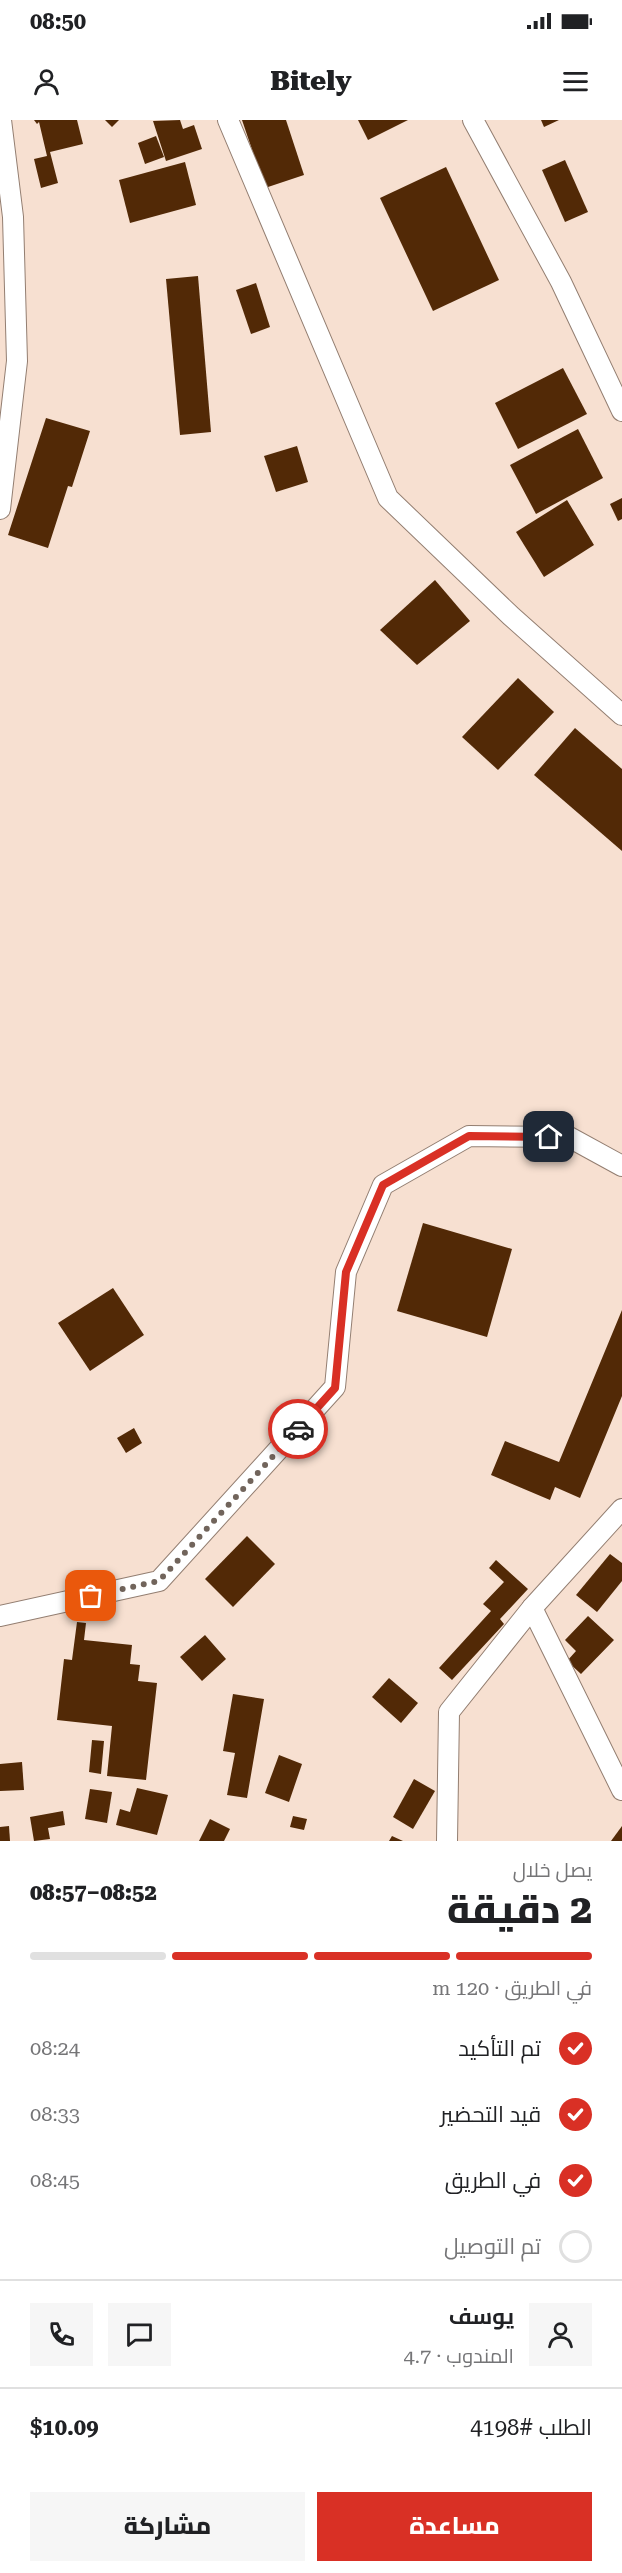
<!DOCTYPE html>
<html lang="ar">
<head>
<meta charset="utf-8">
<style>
	body { margin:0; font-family:"Roboto Serif",Cairo,serif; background:#f6f6f6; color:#202124; direction:rtl; height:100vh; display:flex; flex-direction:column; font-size:22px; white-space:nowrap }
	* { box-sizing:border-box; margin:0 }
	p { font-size:20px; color:#757577 }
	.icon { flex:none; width:33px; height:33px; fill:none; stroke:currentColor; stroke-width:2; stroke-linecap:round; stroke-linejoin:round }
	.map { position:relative; height:1721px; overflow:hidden; direction:ltr }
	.side { display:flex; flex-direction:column; background:#fff; flex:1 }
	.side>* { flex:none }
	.pin { position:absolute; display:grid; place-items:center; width:51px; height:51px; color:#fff; margin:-26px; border-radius:12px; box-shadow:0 3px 9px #0006 }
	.courier { position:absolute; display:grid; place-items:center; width:60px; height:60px; margin:-30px; border:4px solid #d93025; border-radius:50%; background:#fff; color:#222; box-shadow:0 2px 8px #0007 }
	.headline em { font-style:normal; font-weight:800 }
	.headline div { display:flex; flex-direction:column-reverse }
	.headline { display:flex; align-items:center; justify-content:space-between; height:102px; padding:0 30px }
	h1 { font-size:39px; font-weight:800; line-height:45px }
	.bar { display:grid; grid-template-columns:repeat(4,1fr); gap:9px 6px; align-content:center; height:72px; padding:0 30px }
	.bar i { height:8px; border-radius:4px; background:#e0e0e0 }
	.bar .on { background:#d93025 }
	.bar p { grid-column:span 4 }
	.line { display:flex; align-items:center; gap:15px; padding:0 30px; border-top:2px solid #e0e0e0 }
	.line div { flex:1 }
	.round { display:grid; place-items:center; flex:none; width:63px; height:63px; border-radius:0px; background:#f6f6f6 }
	ol { padding:0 30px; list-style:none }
	li { display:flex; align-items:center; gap:18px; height:66px }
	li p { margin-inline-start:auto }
	li .icon { padding:6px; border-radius:50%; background:#d93025; color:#fff; stroke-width:4 }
	li:last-child { color:#757577 }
	li i { width:33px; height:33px; border:3px solid #e0e0e0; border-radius:50% }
	.button { display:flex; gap:12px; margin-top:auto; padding:12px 30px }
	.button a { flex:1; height:69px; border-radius:0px; background:#d93025; color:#fff; font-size:24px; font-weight:800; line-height:69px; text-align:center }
	.button a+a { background:#f6f6f6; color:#202124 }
	.status { display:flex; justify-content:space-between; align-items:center; height:42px; padding:0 30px; background:#fff; direction:ltr }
	.status svg { height:16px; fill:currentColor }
	header { display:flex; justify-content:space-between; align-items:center; height:78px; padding:0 30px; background:#fff; font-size:27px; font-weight:800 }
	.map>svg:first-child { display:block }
	.building { fill:#522906 }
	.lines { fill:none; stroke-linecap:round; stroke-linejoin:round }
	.minor-casing { stroke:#937e71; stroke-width:22 }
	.minor { stroke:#fff; stroke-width:20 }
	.done { stroke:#71645b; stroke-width:6; stroke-dasharray:0 10.8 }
	.route { stroke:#d93025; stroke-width:8 }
</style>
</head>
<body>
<div class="status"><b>08:50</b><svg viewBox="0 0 49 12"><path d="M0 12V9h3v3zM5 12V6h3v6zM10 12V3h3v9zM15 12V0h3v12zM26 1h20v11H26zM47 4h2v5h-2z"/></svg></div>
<header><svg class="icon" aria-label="menu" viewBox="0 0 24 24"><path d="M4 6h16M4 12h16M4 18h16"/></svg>Bitely<svg class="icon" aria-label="person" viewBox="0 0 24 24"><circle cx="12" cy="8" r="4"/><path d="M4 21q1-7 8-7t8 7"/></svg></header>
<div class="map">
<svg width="622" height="1721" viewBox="0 0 622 1721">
	<rect width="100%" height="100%" fill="#f7e0d1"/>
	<g class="building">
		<path d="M34 0H77L83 24 50 32 58 63 41 68 34 39 47 36 39 2 37 4Z"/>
		<path d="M105 0H119L112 7Z"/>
		<path d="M180 0 183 9 194 5 202 29 166 41 153 1Z"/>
		<path d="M242 0H286L304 55 265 68Z"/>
		<path d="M358 0H408L368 20Z"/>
		<path d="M541 0H559L544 7Z"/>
		<path d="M156 16 164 37 145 44 138 23Z"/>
		<path d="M565 40 588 92 565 102 542 50Z"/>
		<path d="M185 42 196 85 130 103 119 60Z"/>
		<path d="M446 47 499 160 433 191 380 78Z"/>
		<path d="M198 156 211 312 180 315 166 159Z"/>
		<path d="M256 163 270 207 251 214 236 170Z"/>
		<path d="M563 248 587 294 518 329 495 283Z"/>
		<path d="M46 298 90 311 72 367 68 366 48 428 8 415Z"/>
		<path d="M578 309 603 358 536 394 510 345Z"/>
		<path d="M297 326 308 362 276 372 264 336Z"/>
		<path d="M622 378V399L618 401 610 384Z"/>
		<path d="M567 380 594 425 544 457 516 412Z"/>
		<path d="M435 460 470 501 417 545 380 510Z"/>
		<path d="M518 558 554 592 498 650 462 617Z"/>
		<path d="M575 608 622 649V731L534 655Z"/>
		<path d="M423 1103 512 1129 487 1217 397 1191Z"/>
		<path d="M113 1168 144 1215 90 1251 58 1203Z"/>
		<path d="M622 1190V1276L580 1378 555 1367 550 1380 491 1355 505 1321 559 1342Z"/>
		<path d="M134 1308 142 1323 126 1333 117 1318Z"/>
		<path d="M247 1416 275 1444 233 1487 205 1459Z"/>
		<path d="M610 1434 622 1443V1461L597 1492 576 1475Z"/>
		<path d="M496 1440 528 1469 500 1499 504 1504 452 1560 439 1548 491 1491 483 1484 504 1462 489 1448Z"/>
		<path d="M588 1496 614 1520 581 1554 567 1541 576 1531 565 1520Z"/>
		<path d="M77 1502 86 1503 84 1520 132 1525 130 1544 140 1545 138 1561 157 1563 146 1660 107 1656 112 1606 57 1600 64 1539 72 1540Z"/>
		<path d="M205 1515 226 1539 202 1561 180 1537Z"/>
		<path d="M389 1558 418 1583 401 1603 372 1577Z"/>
		<path d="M233 1574 264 1579 247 1678 227 1675 235 1633 223 1631Z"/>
		<path d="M92 1620 104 1621 101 1654 89 1652Z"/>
		<path d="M279 1635 302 1644 289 1682 265 1673Z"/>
		<path d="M22 1642 24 1670 0 1671V1644Z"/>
		<path d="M414 1659 435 1671 413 1709 393 1697Z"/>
		<path d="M137 1668 168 1675 157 1715 116 1705 120 1689 130 1692Z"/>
		<path d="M90 1669 112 1672 107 1703 85 1699Z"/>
		<path d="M63 1691 65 1705 48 1708 50 1719 34 1721 30 1697Z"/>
		<path d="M293 1696 307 1699 304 1710 290 1707Z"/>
		<path d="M210 1699 230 1709 224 1721H199Z"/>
		<path d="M9 1706 10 1721H0V1707Z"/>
		<path d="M622 1706V1721H611Z"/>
		<path d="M392 1716 403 1721H389Z"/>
	</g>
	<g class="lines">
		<defs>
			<g id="minor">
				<path d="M228 0 388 378 511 496 622 595"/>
				<path d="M473 0 561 162 622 291"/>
				<path d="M0 389 17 241 13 97 1 0"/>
				<path d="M532 1488 622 1670"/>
				<path d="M0 1496 159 1461 335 1267 346 1152 383 1065 469 1016 569 1017 622 1046"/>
				<path d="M447 1721 449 1592 532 1488 622 1389"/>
			</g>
		</defs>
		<use href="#minor" class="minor-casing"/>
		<use href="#minor" class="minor"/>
	</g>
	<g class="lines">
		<path class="done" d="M91 1476 159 1461 298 1309"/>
		<path class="route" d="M298 1309 335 1268 346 1152 383 1065 469 1016 549 1017"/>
	</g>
</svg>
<div class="pin" style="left:91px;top:1476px;background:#ea580c"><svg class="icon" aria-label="bag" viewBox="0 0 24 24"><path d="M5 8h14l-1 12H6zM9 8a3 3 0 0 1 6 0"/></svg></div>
<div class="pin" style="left:549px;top:1017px;background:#1f2937"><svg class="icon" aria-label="home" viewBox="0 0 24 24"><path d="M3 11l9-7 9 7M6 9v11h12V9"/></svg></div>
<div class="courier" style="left:298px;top:1309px"><svg class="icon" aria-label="car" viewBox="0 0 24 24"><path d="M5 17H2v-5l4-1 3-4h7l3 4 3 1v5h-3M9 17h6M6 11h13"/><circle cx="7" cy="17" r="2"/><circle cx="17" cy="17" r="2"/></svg></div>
</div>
<section class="side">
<div class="headline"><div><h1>2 دقيقة</h1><p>يصل خلال</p></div><em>08:52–08:57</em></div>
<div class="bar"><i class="on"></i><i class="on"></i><i class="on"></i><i></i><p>في الطريق · 120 m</p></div>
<ol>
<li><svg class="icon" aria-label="check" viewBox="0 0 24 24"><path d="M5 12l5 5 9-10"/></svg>تم التأكيد<p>08:24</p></li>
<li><svg class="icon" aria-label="check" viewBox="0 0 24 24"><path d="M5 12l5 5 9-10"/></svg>قيد التحضير<p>08:33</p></li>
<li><svg class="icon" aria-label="check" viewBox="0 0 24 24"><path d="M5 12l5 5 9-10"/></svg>في الطريق<p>08:45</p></li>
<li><i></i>تم التوصيل</li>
</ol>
<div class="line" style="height:108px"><a class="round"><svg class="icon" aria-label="person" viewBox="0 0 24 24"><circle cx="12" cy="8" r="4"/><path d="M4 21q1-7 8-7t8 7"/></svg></a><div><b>يوسف</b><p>المندوب · 4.7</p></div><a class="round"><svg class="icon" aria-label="chat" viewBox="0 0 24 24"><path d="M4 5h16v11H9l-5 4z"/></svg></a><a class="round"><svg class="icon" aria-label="phone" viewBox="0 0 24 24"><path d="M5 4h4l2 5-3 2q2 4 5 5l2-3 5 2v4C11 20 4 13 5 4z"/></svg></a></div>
<div class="line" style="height:78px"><div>الطلب #4198</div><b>$10.09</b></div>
<div class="button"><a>مساعدة</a><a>مشاركة</a></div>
</section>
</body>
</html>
